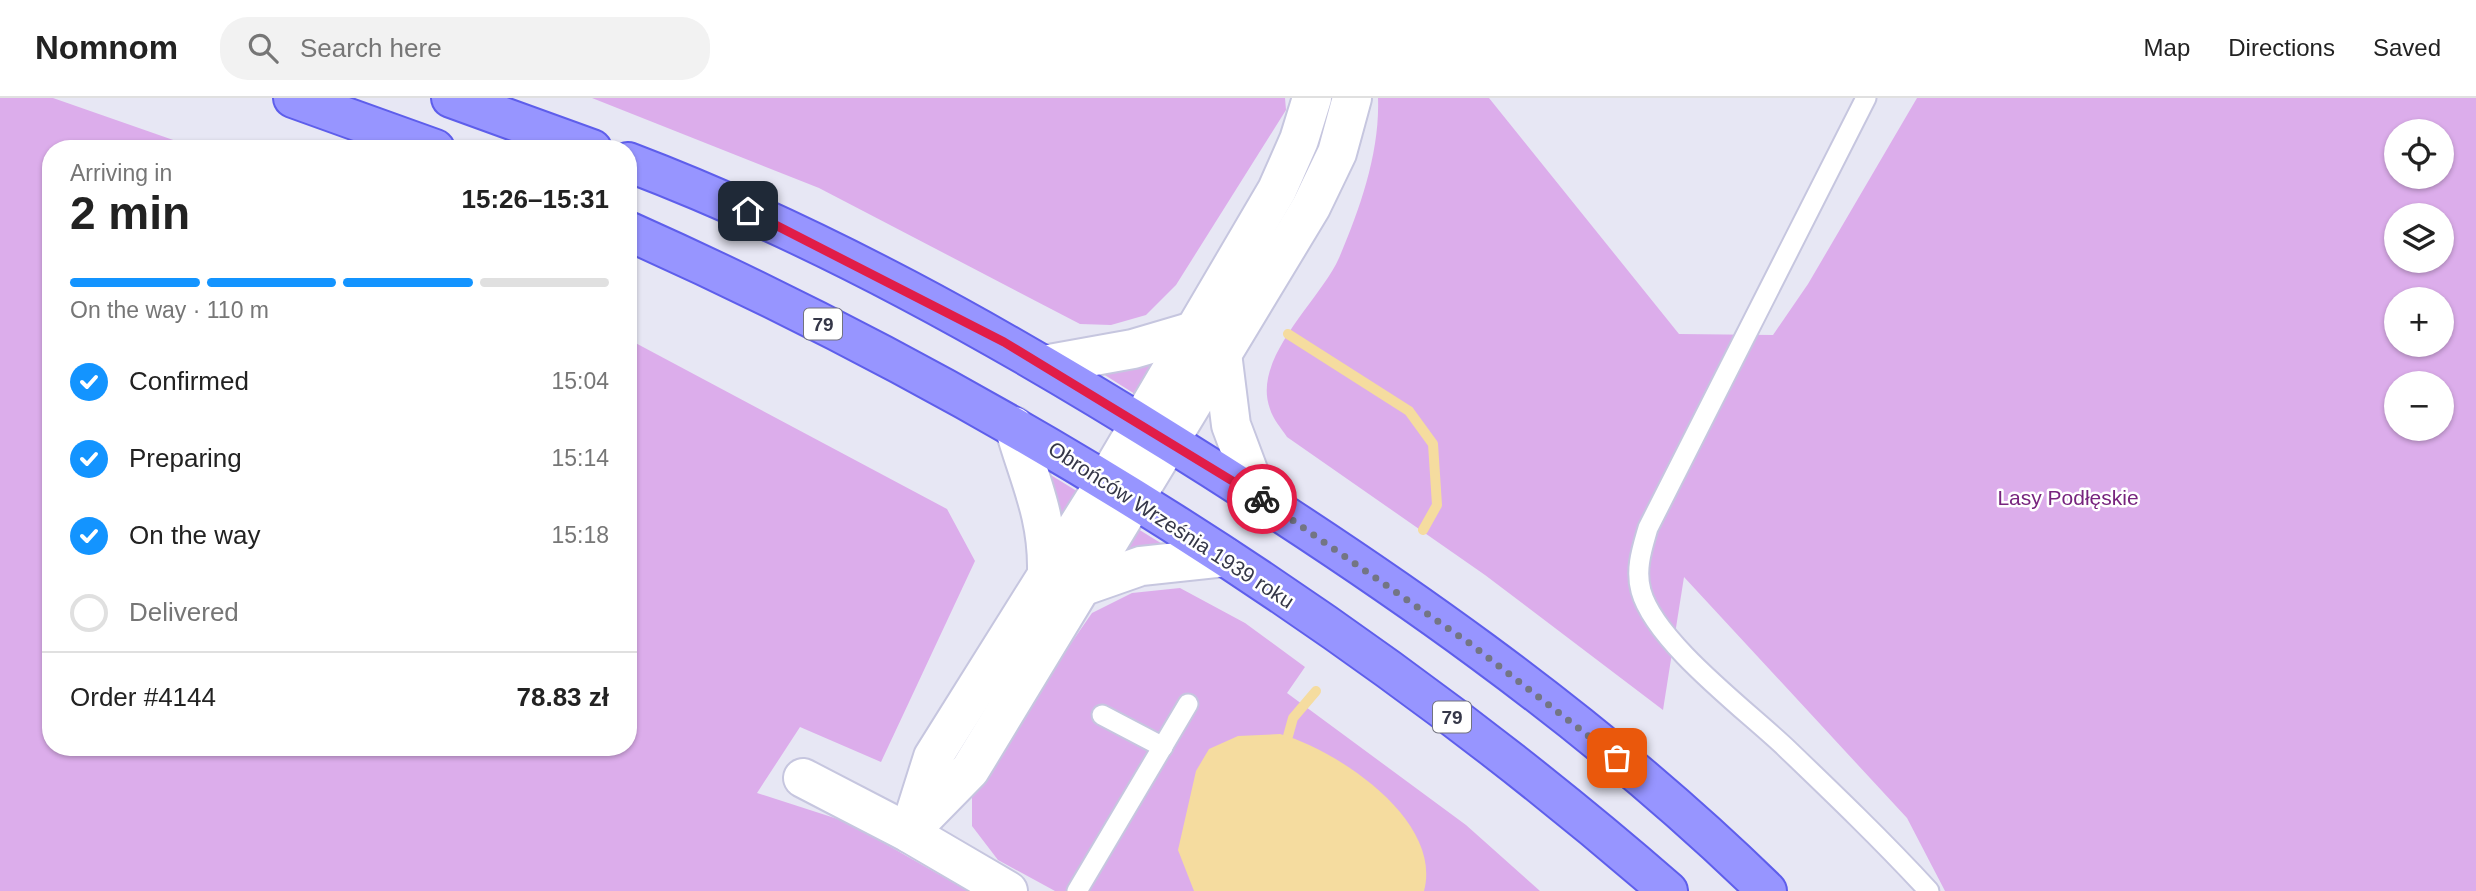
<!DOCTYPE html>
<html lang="en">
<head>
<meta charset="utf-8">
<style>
	body { margin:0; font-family:Helvetica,sans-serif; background:#f2f2f2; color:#222; height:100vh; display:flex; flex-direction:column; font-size:26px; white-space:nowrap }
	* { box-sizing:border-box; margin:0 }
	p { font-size:23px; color:#767676 }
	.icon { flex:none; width:38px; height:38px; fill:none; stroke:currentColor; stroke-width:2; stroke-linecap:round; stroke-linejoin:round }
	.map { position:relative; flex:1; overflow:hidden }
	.sheet { position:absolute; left:42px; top:42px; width:595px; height:616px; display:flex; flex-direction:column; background:#fff; border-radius:28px; box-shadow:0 2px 5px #0004 }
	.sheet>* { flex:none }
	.buttons { position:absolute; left:2384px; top:21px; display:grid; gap:14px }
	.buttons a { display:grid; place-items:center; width:70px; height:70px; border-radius:50%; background:#fff; box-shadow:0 2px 5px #0004; font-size:35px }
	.pin { position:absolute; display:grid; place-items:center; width:60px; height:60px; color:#fff; margin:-30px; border-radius:14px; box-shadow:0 4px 10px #0006 }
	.courier { position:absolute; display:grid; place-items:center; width:70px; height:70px; margin:-35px; border:5px solid #e11d48; border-radius:50%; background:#fff; color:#222; box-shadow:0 2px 9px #0007 }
	.summary em { font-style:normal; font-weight:700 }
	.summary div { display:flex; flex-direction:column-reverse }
	.summary { display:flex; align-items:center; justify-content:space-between; height:119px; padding:0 28px }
	h1 { font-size:46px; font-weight:700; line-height:52px }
	.bar { display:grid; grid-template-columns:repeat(4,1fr); gap:10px 7px; align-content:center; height:84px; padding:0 28px }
	.bar i { height:9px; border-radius:5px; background:#e0e0e0 }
	.bar .on { background:#1394ff }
	.bar p { grid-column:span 4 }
	.line { display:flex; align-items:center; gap:18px; padding:0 28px; border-top:2px solid #e0e0e0 }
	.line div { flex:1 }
	ol { padding:0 28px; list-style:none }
	li { display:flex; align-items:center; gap:21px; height:77px }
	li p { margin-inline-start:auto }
	li .icon { padding:7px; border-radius:50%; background:#1394ff; color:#fff; stroke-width:4 }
	li:last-child { color:#767676 }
	li i { width:38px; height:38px; border:4px solid #e0e0e0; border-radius:50% }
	header { display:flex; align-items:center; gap:42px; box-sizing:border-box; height:98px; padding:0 35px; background:#fff; border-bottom:2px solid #e0e0e0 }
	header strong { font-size:33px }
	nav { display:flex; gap:38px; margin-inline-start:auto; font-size:24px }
	.search { width:490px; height:63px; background:#f2f2f2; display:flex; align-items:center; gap:18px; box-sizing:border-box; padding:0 24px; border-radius:28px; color:#767676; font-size:26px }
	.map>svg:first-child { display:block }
	.green { fill:#dcadeb; fill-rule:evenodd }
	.water { fill:#f5dc9f }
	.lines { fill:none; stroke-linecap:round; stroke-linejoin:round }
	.stream { stroke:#f5dc9f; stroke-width:10 }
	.service-casing { stroke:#c6c6df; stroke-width:23 }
	.minor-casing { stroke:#c6c6df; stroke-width:42 }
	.tertiary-casing { stroke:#c6c6df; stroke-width:42 }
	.primary-casing { stroke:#5e5eeb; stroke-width:42 }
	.service { stroke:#fff; stroke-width:19 }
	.minor { stroke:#fff; stroke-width:38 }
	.tertiary { stroke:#fff; stroke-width:38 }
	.primary { stroke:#9795ff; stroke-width:38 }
	.done { stroke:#737584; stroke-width:7; stroke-dasharray:0 12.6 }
	.route { stroke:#e11d48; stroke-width:9 }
	.labels { text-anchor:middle; stroke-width:5; stroke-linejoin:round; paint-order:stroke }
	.shield { fill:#fff; stroke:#72737f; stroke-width:2 }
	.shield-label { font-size:19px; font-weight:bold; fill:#353748 }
	.park-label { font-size:21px; fill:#77247e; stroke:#fff }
	.street-label { font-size:21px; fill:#353748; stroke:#fff }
</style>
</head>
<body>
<header>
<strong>Nomnom</strong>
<div class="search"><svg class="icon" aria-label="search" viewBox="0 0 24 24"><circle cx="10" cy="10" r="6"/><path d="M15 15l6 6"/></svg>Search here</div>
<nav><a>Map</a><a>Directions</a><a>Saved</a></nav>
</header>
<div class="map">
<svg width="2476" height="793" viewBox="0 0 2476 793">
	<rect width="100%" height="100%" fill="#e7e7f4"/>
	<g class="green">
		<path d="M0 0H53L199 51H51V649H628V241L947 411 975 463 881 664 800 629 757 695 847 724 968 793H0Z"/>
		<path d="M592 0H1285L1286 12 1176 187 1146 217 1111 227 1080 226 819 90Z"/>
		<path d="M1378 0H1489L1679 236 1773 237 1808 186 1917 0H2476V793H1945L1907 720 1684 479 1663 612 1485 477 1287 339C1281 330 1273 321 1270 311 1251 260 1320 203 1339 160 1360 111 1380 54 1378 0ZM2396 33H2441V79H2396ZM2396 117H2441V163H2396ZM2396 201H2441V247H2396ZM2396 285H2441V331H2396Z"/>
		<path d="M1160 254 1138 298 1100 274Z"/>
		<path d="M1049 376 1080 395 1061 425Z"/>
		<path d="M1133 428 1164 447 1117 459Z"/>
		<path d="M1180 490 1245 525 1305 569 1287 595 1466 727 1540 793H1055L998 762 972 728V688L1092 515 1132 495Z"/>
	</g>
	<path class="water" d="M1280 636C1337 652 1443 722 1424 793H1194L1178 752 1196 673 1209 651 1238 638Z"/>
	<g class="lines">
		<g class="stream">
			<path d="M1288 236 1409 313 1433 346 1437 407 1423 432"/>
			<path d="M1288 638 1293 620 1316 593"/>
		</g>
		<defs>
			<g id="service">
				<path d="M1866 0 1648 430C1642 451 1635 471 1641 493 1655 544 1746 612 1785 649 1834 696 1883 743 1929 793"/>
				<path d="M1102 617 1163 649"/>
				<path d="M1077 793 1188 606"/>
			</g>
			<g id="minor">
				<path d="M1014 328C1029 381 1048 417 1047 473"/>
				<path d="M1081 489 1141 468 1225 459"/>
				<path d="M803 680 909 735 1008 793"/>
				<path d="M915 728 970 672 1134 402"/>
				<path d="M909 735 933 659 1106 383"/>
			</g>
			<g id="tertiary">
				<path d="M1222 255 1231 327 1258 399"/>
				<path d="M1044 267 1133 251 1194 233"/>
				<path d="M1106 383 1277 92 1299 42 1312 0"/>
				<path d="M1134 402 1311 109 1337 55 1352 0"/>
			</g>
			<g id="primary">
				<path d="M293 0 435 51"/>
				<path d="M451 0 592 51"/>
				<path d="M628 64C820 137 1000 238 1173 346 1383 477 1590 620 1767 793"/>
				<path d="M628 133C1004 301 1357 523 1668 793"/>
			</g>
		</defs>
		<use href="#service" class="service-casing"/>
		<use href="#minor" class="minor-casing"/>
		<use href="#tertiary" class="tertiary-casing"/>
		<use href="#primary" class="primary-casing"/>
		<use href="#service" class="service"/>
		<use href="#minor" class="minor"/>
		<use href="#tertiary" class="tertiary"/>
		<use href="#primary" class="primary"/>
	</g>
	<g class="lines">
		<path class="done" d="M1262 401 1472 547 1617 660"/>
		<path class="route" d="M748 113 1004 244 1262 401"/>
	</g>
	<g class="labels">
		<g class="shield">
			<rect x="804" y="210.5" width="38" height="31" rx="5"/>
			<rect x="1433" y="603.5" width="38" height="31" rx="5"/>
		</g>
		<g class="shield-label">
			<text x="823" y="233">79</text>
			<text x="1452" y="626">79</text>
		</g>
		<g class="park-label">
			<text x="2068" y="407">Lasy Podłęskie</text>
		</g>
		<g class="street-label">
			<text transform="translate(1171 427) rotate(33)" y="7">Obrońców Września 1939 roku</text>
		</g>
	</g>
</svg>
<div class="buttons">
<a><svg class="icon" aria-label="locate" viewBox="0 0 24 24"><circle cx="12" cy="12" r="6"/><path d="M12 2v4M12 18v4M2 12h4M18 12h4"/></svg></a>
<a><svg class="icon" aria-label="layers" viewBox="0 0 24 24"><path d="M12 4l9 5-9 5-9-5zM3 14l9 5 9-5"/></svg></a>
<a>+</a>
<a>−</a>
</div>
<div class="pin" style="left:1617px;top:660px;background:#ea580c"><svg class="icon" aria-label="bag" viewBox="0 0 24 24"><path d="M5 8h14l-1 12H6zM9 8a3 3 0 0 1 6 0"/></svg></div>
<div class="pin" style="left:748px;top:113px;background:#1f2937"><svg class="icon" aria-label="home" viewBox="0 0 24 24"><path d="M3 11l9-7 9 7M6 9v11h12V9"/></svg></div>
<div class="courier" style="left:1262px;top:401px"><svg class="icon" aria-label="bike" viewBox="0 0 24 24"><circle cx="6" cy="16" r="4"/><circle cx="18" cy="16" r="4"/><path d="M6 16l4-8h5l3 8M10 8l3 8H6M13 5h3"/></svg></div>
<section class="sheet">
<div class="summary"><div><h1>2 min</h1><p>Arriving in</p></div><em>15:26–15:31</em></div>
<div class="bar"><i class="on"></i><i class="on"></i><i class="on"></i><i></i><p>On the way · 110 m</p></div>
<ol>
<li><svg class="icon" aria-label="check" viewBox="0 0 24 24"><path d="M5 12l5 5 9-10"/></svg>Confirmed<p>15:04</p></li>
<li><svg class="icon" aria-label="check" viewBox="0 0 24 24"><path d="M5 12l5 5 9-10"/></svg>Preparing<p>15:14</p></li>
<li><svg class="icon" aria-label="check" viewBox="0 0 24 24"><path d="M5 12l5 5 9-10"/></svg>On the way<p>15:18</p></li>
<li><i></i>Delivered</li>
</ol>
<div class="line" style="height:91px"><div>Order #4144</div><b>78.83 zł</b></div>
</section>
</div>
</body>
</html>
